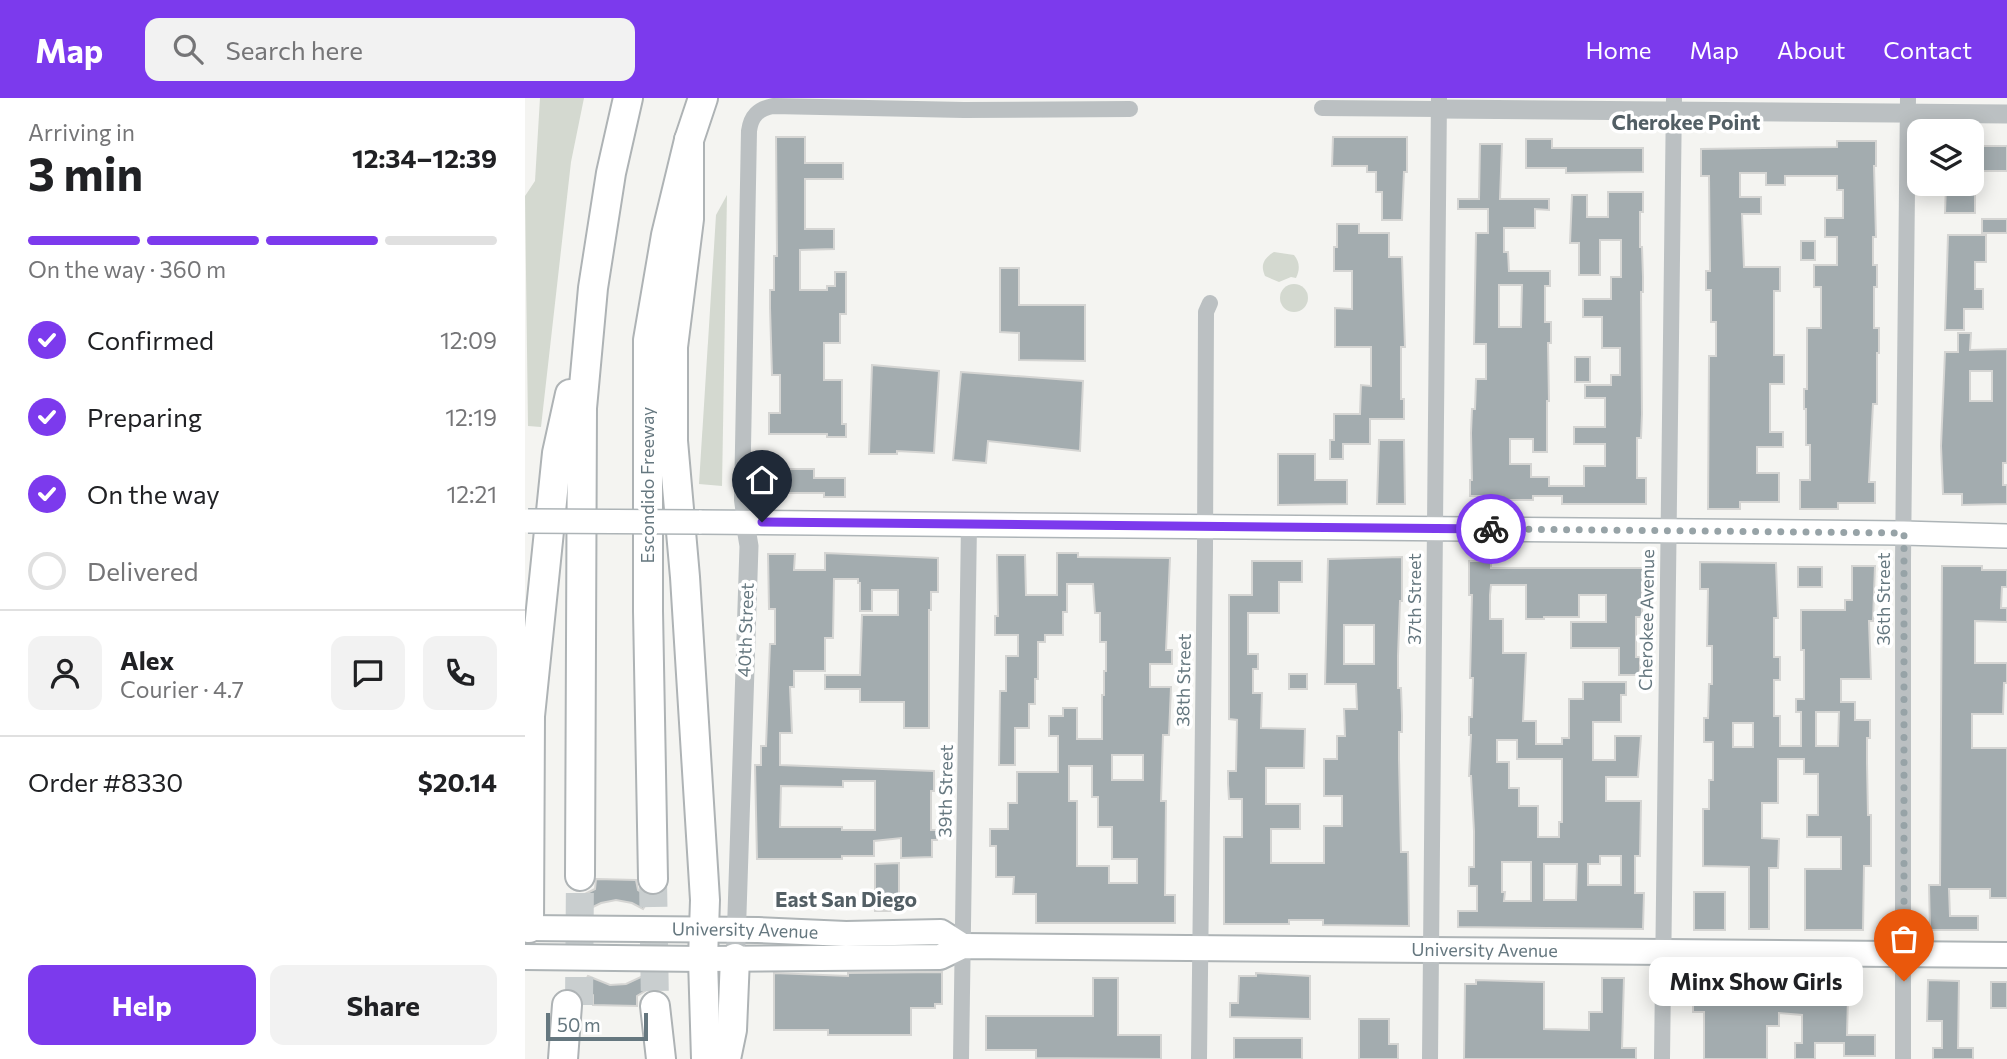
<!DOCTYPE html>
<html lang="en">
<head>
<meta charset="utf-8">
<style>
	body { margin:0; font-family:Commissioner,sans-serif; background:#f2f2f2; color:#202124; height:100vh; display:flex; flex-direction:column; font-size:26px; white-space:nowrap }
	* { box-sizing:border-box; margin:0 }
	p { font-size:23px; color:#757577 }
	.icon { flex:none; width:38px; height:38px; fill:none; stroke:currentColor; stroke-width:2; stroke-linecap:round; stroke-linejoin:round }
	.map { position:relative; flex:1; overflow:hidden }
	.sheet { display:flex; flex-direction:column; background:#fff; width:525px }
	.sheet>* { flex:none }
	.tools { position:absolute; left:1382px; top:21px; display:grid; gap:14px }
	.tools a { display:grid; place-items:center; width:77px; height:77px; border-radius:14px; background:#fff; box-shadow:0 4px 18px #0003; font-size:35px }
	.scale { position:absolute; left:21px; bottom:18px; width:102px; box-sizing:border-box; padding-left:7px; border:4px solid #65777f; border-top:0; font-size:19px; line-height:24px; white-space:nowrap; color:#65777f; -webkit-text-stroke:5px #fff; paint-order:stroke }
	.pin { position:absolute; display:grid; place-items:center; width:60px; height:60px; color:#fff; margin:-72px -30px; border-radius:50% 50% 50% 0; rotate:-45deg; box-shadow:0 0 7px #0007 }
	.pin .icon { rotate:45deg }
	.courier { position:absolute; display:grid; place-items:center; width:70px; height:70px; margin:-35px; border:5px solid #7c3aed; border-radius:50%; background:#fff; color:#222; box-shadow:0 2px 9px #0007 }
	.bubble { position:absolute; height:49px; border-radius:14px; background:#fff; box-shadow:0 4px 18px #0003; font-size:23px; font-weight:700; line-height:49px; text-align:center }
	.headline em { font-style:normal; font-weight:700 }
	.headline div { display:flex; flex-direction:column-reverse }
	.headline { display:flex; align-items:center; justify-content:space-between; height:119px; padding:0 28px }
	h1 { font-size:46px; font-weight:700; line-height:52px }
	.bar { display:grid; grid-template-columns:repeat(4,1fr); gap:10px 7px; align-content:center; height:84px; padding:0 28px }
	.bar i { height:9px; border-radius:5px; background:#e0e0e0 }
	.bar .active { background:#7c3aed }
	.bar p { grid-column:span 4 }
	.line { display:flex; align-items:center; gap:18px; padding:0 28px; border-top:2px solid #e0e0e0 }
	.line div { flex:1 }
	.round { display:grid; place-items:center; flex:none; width:74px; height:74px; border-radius:14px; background:#f2f2f2 }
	ol { padding:0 28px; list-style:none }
	li { display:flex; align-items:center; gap:21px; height:77px }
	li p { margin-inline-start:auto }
	li .icon { padding:7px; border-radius:50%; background:#7c3aed; color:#fff; stroke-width:4 }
	li:last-child { color:#757577 }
	li i { width:38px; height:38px; border:4px solid #e0e0e0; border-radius:50% }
	.cta { display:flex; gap:14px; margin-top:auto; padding:14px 28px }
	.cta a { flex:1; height:80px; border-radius:14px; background:#7c3aed; color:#fff; font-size:28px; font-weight:700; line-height:80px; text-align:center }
	.cta a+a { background:#f2f2f2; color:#202124 }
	header { display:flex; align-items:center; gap:42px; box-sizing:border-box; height:98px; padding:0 35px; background:#7c3aed; color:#fff }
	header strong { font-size:33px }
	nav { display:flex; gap:38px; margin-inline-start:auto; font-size:24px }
	.search { width:490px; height:63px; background:#f2f2f2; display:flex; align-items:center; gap:18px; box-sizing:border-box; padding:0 24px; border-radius:14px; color:#757577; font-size:26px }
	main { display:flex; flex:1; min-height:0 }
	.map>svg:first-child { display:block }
	.green { fill:#d4d9d0 }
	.building { fill:#a3acaf; stroke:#d5d5d3; stroke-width:2; fill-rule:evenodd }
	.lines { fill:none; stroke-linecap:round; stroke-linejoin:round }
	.motorway-tunnel { stroke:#c9cecf; stroke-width:28; stroke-dasharray:28 14; stroke-linecap:butt }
	.secondary-casing { stroke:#adb4b7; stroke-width:26 }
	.primary-casing { stroke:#aeb4b6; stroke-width:28 }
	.motorway-casing { stroke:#aeb3b5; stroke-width:32 }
	.minor { stroke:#bbc0c2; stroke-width:16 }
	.tertiary { stroke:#bbc0c2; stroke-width:19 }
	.secondary { stroke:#fff; stroke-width:23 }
	.primary { stroke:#fff; stroke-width:24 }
	.motorway { stroke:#fff; stroke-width:28 }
	.secondary-bridge-casing { stroke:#adb4b7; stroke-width:26; stroke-linecap:butt }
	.secondary-bridge { stroke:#fff; stroke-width:23 }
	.done { stroke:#97a3a7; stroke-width:7; stroke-dasharray:0 12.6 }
	.route { stroke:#7c3aed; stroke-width:9 }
	.labels { text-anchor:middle; stroke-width:7; stroke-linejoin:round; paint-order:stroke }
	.street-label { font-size:18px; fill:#65777f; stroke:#fff }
	.quarter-label { font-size:21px; font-weight:bold; fill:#535f65; stroke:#fff }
</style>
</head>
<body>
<header>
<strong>Map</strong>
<div class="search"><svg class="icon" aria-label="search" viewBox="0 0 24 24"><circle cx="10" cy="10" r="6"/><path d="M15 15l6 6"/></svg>Search here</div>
<nav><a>Home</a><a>Map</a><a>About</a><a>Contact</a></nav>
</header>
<main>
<section class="sheet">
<div class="headline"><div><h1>3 min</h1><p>Arriving in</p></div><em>12:34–12:39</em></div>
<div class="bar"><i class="active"></i><i class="active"></i><i class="active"></i><i></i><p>On the way · 360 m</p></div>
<ol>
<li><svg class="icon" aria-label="check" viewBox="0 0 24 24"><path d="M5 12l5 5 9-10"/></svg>Confirmed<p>12:09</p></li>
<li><svg class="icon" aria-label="check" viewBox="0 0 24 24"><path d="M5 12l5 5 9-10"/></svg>Preparing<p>12:19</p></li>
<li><svg class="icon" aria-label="check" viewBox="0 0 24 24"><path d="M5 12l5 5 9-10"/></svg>On the way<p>12:21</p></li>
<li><i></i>Delivered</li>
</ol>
<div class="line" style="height:126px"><a class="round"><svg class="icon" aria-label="person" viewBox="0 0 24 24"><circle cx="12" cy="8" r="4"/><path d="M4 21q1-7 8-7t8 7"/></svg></a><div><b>Alex</b><p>Courier · 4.7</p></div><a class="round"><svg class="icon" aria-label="chat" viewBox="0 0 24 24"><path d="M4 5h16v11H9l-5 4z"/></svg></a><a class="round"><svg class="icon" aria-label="phone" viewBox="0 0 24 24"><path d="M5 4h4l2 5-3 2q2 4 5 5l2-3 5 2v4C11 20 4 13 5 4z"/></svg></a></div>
<div class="line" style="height:91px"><div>Order #8330</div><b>$20.14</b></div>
<div class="cta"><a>Help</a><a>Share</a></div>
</section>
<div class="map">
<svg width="1482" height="961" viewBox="0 0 1482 961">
	<rect width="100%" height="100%" fill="#f4f4f1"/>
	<g class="green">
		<path d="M15 0H59L46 64 16 329 3 328 0 98 10 83Z"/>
		<path d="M202 97 197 388 174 386 191 117Z"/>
		<path d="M749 154 769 157C775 164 775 172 771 180L766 179 754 184 740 178C735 167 739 160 749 154Z"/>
		<circle cx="769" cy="200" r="14"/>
	</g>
	<g class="building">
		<path d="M251 39H280V65H318V81H280V131H309V151L275 152V192H302V188H310V174H321V216H315V245H299V282H317V326H321V339H302V336H244V315H255V277H247L245 210V192H249V158H252Z"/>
		<path d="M808 39H882V74H879L877 122H857V94H851V74H842V68H807Z"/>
		<path d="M1001 41H1027V50H1118V74L1041 75V70H1001Z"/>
		<path d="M1312 43H1351V68H1349L1351 139H1348V167H1352V189H1349V230H1354V255H1352V306H1348L1344 384H1350V405H1313V411H1275V382H1285V347H1281V311H1279V291H1282V230H1296V189H1289V167H1312V139H1300V120H1318V92H1312V78H1260V87H1241V75H1215V99H1236V116H1217L1219 169H1255V193H1249V257H1259V286H1245V334H1258V349H1232V375H1254V404H1215V411H1183L1184 258H1191V224H1186V192H1181V173H1185L1184 78H1176V51L1312 49Z"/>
		<path d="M955 46H977L975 101H1024V112L1010 111V130H979V154H983L984 173H1025V188H1020V224H1026V245H1023L1024 303H1022V354H1008V341H985V366H1006V379H1024V388H1059V368H1080V346H1049V329H1080V300H1060V287H1086V277H1095V250H1077V219H1058V201H1086V179H1096V142H1075V177H1054V145H1045L1047 97H1062V119H1083V94H1118V114H1115V149H1117L1118 179V194H1116L1117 316 1116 340H1112V380H1121V406H1037V398H1008V402H972V398H945V382H947L946 335 947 311H950L951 281H961V246H949L951 135H963V111H933V101H954ZM974 187H997L996 229H974Z"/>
		<rect x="1447" y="48" width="35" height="25"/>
		<path d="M1421 86H1450V115H1420Z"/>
		<rect x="1457" y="121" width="25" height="14"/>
		<path d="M812 126H834V135H864V159H877L880 249H876V301H879V321H845V346H818V361H805V342H809V316H835L836 287 846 288V249H810V210L827 211V173H809V149H812Z"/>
		<path d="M1423 137H1461V164H1450V191H1458V211H1439V232H1420Z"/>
		<rect x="1276" y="143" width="14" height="19"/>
		<path d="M475 170H494V207H560V263L494 262V235L475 234Z"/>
		<path d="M1433 235H1446L1445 252 1482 251V365H1478V387H1482V406L1437 407V396H1418L1416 348 1420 254H1433ZM1445 273H1467V303H1445Z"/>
		<rect x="1050" y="259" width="15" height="25"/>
		<path d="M347 267 414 273 409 355 372 353V356H344Z"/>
		<path d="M436 274 558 283 555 353 463 343 461 365 428 362Z"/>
		<path d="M854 342H879L880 406H852Z"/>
		<path d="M753 356H790V382H822V406L753 407Z"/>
		<path d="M256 371H289V380H320V399H299V395H246V376H256Z"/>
		<path d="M300 455 413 460V494H406V512H404V630H379V604H335V591H300V577H335L337 517H373V492H347V513H335V485H333V481H309L308 540H300V573H269V589H265L267 635H255V667L409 673V693H406V732H412V742H407V759L376 760V740L349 743V758H317V761H232L230 667H236V648H241L245 546H250V511H244L243 456H270L269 472H300ZM318 683H350V732H317V729H255L256 688 318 689Z"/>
		<path d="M532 455H553V459L645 460 641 552H647V566H625V589H646L644 637H638L636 703H641L640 797H650V825H511V796H488L489 779H471V748H465V731H483V705H492V674H533V638H524V618H538V610H552V641H577V597H579V573H581V544H575V515H570L568 486H542V514H538V537H520V544H513V581H510V606H504V630H490V667H474L475 593H481V558H493V537H470V518H473L472 457H500L501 497H532ZM587 657H618V682H587ZM544 668H567V699H573V729H587V761H612V785H584V768H552V703H544Z"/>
		<path d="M877 459V503H875L873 558V590H876L877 617V634H874V661L876 754H883L884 828 798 827V822H764V826H699V739H717V701H704L703 686V673H711L712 622 704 621V497H727V463H777V484H754V515H723V556H733V571H728V595H737L736 630 780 631 779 670H741V706H775V731H746V765H799V728H817V698H799V661H812V638H820L819 611H832L831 586H800L803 461ZM819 527H849V566H819Z"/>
		<path d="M944 463H966V470H1120V489H1117V519H1111V559H1115V577H1094V550H1046V524H1081V497H1054V519H1019V521H1001V487H966L965 497V521H978V555H1001L998 623H1011V646H1037V640H1044V601H1058V584H1101V597H1096V624H1068V662H1090V638H1116L1113 679H1081V703H1116L1115 758H1110V795H1119L1118 831 933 829V813H952V788H944V769H949V733L946 678H944L946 637H944V619H947L948 580H945L947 497H944ZM972 642H992V661H1037V724H1034V739H1013V708H994V690H984V664H972ZM1075 758H1096V787H1063V766H1075ZM977 764H1006V803H979L980 794H977ZM1019 766H1052L1051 802H1019Z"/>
		<path d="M1175 464 1251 465 1253 520H1249V559H1255V582H1249V618H1255V648H1276V614H1271V601H1279V552H1276V512H1320V502H1327V468H1350L1348 523H1344L1346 581H1316V604H1330V622H1345V640H1342V665L1343 717H1346V768H1339L1338 832H1280V771H1316V739H1282V717H1293V676H1279V661H1253V705H1237V740L1254 741 1253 770H1244V831H1224V769L1178 768V711H1184V682H1188V644H1179V620H1183L1184 586H1187V548H1182L1183 491H1175ZM1291 614H1314L1313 648H1291ZM1208 625H1228V649H1208Z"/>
		<path d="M1417 468H1457V472H1482V489H1477L1476 510H1482V524L1450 523V565H1482V585H1479L1478 616H1447V650H1482V800H1465V791H1424L1425 818H1453V832H1405L1404 787H1415Z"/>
		<rect x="1273" y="469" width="24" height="20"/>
		<rect x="764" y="576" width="18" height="15"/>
		<path d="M374 765V813H350V766Z"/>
		<path d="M71 781 111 782 113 792 126 799 118 811 107 805 91 802 76 805 64 811 56 798 70 791Z"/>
		<rect x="1169" y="794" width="31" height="38"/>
		<path d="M417 874V906H410V910H386V937H303V932H249V875L323 878V875Z"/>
		<path d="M731 875 785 878V921L705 919V905H713L714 878H731Z"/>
		<path d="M63 878 85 887 101 886 118 878 125 890 112 898V908L68 907V897L56 890Z"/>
		<path d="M568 880H593V937H636V961L511 960V952H461V918H568Z"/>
		<path d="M1077 880H1099L1097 950H1111V961H939L940 886H951V882L1019 884V931L1064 932V914H1077Z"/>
		<path d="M1168 880H1198V889H1229V880H1254V891H1291V898L1323 899 1322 937H1350V958H1319V945H1290V961H1270V945H1277V917L1254 915V928H1242V961H1179V914H1168Z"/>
		<path d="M1403 882 1434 883 1433 950H1448V961H1408V950H1417V923H1402Z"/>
		<rect x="1466" y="884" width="16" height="26"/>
		<path d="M834 921H864V946H873V961H834Z"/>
		<rect x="709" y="940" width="68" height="21"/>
	</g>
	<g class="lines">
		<g class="motorway-tunnel">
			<path d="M128 781 130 908"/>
			<path d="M54 907 55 778"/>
		</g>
		<defs>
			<path id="secondary" d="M174 424 1379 435 1482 438"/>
			<g id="primary">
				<path id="s1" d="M0 830 233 832 321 836 416 834 438 848"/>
				<path id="s2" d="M0 859 178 861 415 859 438 848 1482 857"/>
			</g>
			<g id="motorway">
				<path d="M164 42V121L148 249V343L160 479 180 802 178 861 181 961"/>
				<path d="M55 778 57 310 68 190 86 75 103 0"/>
				<path d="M128 781 123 513V242L141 137 164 42 178 0"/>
				<path d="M4 830 5 618 32 355 45 296"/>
				<path d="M130 908 136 961"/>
				<path d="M38 961 42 907"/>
				<path d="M201 961 207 932 210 860"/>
			</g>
		</defs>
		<use href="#secondary" class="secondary-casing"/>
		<use href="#primary" class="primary-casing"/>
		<use href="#motorway" class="motorway-casing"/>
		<g class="minor">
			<path d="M797 10 914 11"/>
			<path d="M220 424 217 402 224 33C226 18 233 11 248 8L439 12 605 11"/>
			<path d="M436 961 444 426"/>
			<path d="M674 961 680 452 681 214 685 205"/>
			<path d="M905 961 914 0"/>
			<path d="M1137 961 1149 0"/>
			<path d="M1378 961V462L1383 0"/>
		</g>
		<g class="tertiary">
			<path d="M914 11 1482 16"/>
			<path d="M211 846 224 448 220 424"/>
		</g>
		<use href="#secondary" class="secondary"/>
		<use href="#primary" class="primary"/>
		<use href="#motorway" class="motorway"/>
		<defs>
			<path id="secondary-bridge" d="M3 423 174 424"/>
		</defs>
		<use href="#secondary-bridge" class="secondary-bridge-casing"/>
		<use href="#secondary-bridge" class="secondary-bridge"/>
	</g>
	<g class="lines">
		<path class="done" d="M966 431 1379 435V883"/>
		<path class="route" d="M237 424 966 431"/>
	</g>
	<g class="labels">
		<g class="street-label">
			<text transform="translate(123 387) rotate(-90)" y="6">Escondido Freeway</text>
			<text transform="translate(890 501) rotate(-90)" y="6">37th Street</text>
			<text transform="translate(1359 501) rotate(-90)" y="6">36th Street</text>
			<text transform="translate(1122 522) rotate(-89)" y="6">Cherokee Avenue</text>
			<text transform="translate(221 532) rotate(-88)" y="6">40th Street</text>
			<text transform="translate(659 582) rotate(-89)" y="6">38th Street</text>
			<text transform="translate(421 693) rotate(-89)" y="6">39th Street</text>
			<text dy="6" stroke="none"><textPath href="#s1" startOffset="220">University Avenue</textPath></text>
			<text dy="6" stroke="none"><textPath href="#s2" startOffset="962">University Avenue</textPath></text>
		</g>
		<g class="quarter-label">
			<text x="1161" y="32">Cherokee Point</text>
			<text x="321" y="809">East San Diego</text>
		</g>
	</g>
</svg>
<div class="tools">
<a><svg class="icon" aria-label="layers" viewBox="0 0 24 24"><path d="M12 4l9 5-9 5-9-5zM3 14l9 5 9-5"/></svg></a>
</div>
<div class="scale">50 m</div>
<div class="pin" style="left:1379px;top:883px;background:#ea580c"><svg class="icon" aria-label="bag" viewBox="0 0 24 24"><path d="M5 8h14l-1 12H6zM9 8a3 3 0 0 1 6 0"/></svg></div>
<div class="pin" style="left:237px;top:424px;background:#1f2937"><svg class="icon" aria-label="home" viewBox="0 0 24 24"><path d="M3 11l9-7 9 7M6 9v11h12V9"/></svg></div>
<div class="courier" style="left:966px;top:431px"><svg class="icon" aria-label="bike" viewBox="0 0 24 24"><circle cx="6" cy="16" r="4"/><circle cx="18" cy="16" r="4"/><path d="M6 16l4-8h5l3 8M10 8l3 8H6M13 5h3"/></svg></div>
<div class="bubble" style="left:1124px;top:859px;width:214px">Minx Show Girls</div>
</div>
</main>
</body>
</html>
